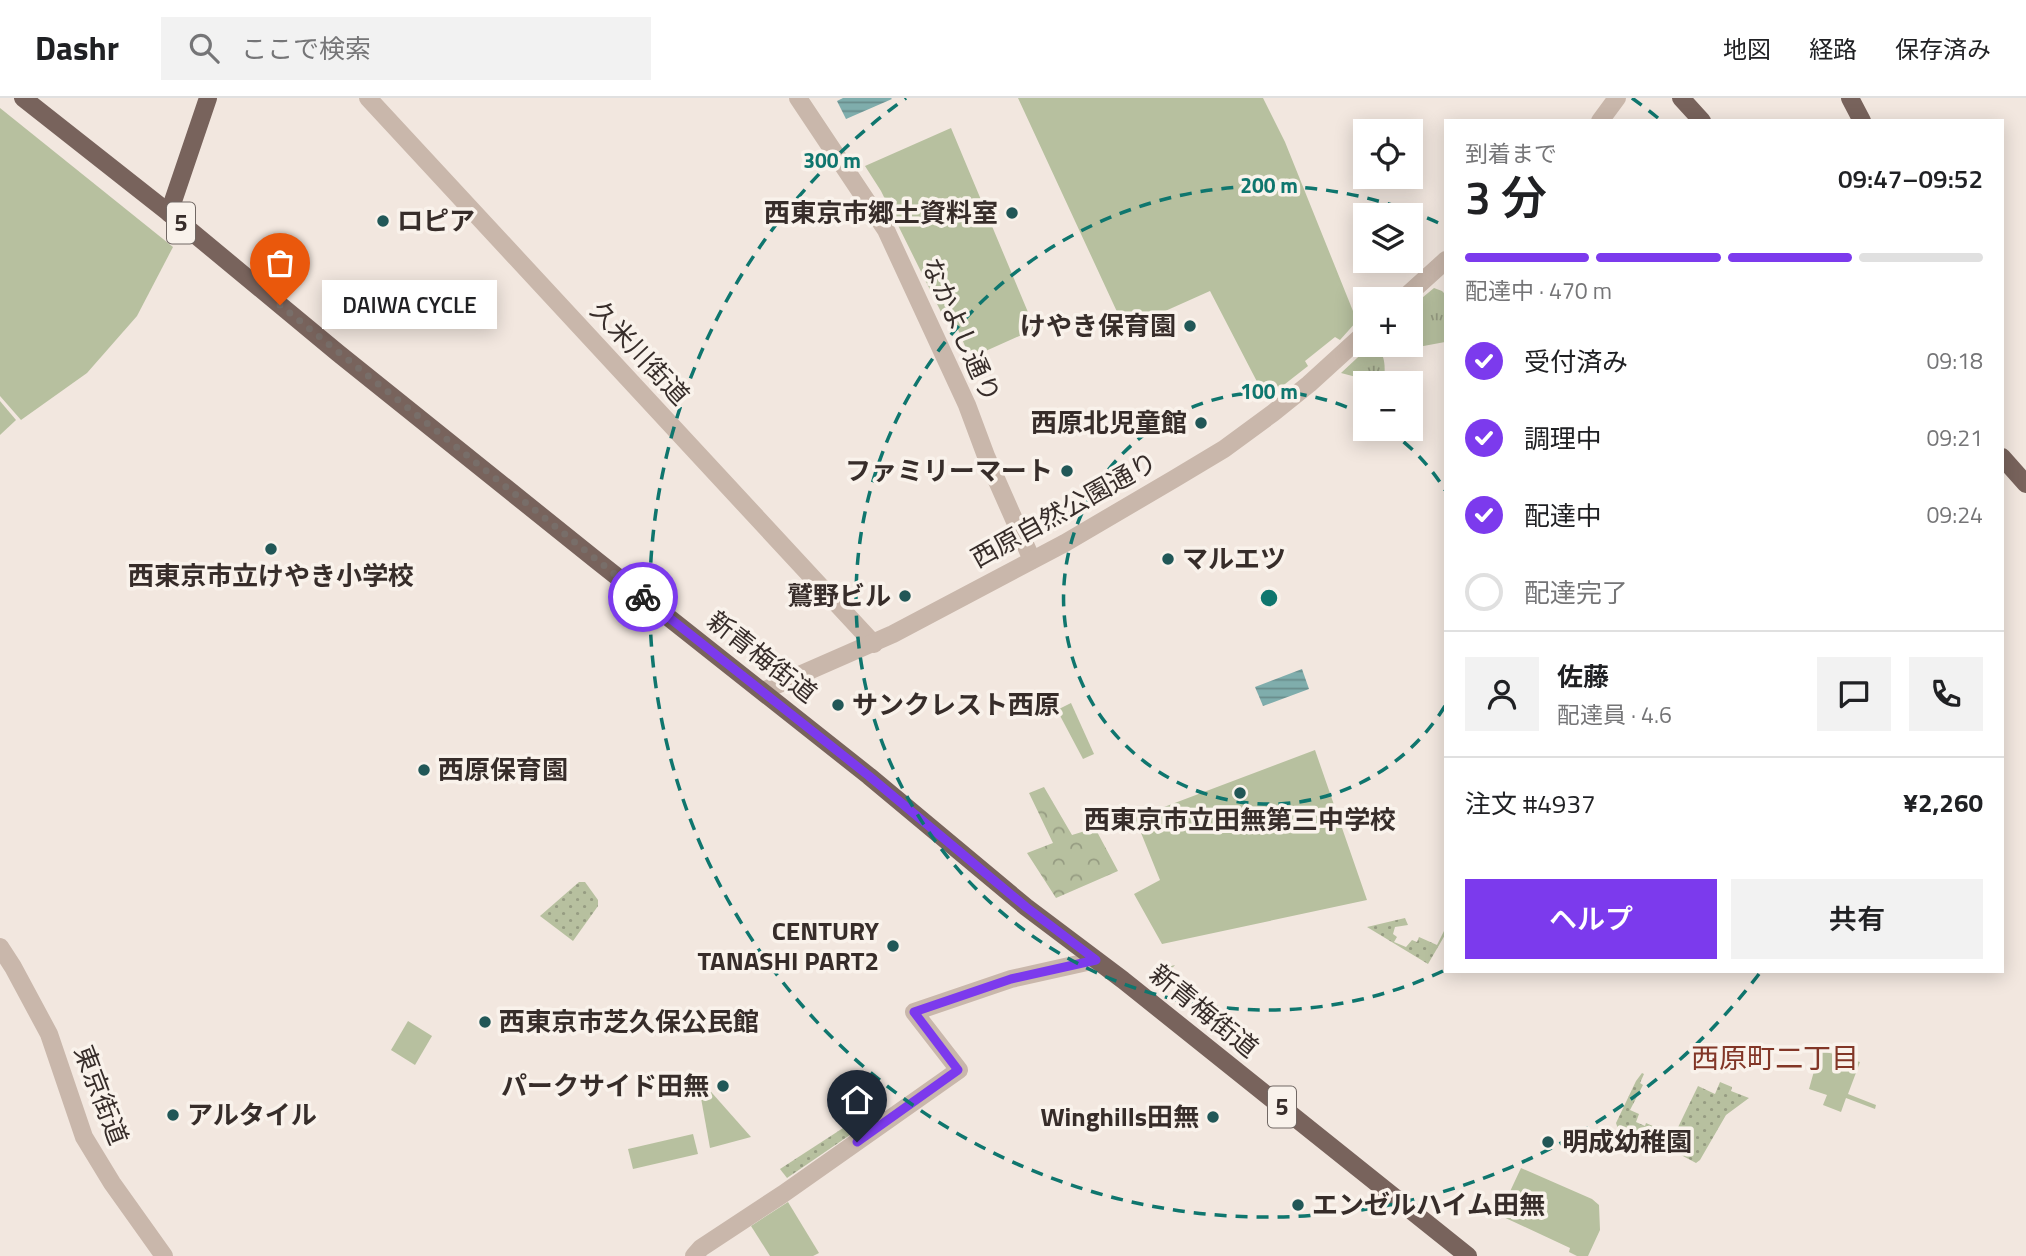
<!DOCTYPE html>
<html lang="ja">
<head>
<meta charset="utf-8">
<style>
	body { margin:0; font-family:"Titillium Web","Noto Sans JP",sans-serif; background:#f2f2f2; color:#202124; height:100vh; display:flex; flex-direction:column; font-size:26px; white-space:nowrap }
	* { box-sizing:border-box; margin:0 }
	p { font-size:23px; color:#757577 }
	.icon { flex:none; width:38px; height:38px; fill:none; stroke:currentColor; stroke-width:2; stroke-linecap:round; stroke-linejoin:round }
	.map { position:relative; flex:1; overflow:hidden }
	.side { position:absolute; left:1444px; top:21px; width:560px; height:854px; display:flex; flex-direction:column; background:#fff; border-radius:0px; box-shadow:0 4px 18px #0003 }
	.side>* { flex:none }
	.controls { position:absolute; left:1353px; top:21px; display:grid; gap:14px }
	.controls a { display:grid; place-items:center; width:70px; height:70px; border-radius:0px; background:#fff; box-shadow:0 4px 18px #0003; font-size:35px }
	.pin { position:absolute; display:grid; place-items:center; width:60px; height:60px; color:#fff; margin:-72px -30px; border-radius:50% 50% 50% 0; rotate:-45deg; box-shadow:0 0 7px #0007 }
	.pin .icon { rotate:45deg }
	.courier { position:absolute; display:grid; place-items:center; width:70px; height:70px; margin:-35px; border:5px solid #7c3aed; border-radius:50%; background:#fff; color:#222; box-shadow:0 2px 9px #0007 }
	.bubble { position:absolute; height:49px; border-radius:0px; background:#fff; box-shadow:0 4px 18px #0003; font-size:23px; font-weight:600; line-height:49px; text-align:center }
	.headline em { font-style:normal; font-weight:600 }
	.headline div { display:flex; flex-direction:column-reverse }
	.headline { display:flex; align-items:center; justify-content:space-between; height:119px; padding:0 21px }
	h1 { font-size:46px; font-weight:600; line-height:52px }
	.bar { display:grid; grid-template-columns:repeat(4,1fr); gap:10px 7px; align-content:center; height:84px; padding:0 21px }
	.bar i { height:9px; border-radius:5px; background:#e0e0e0 }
	.bar .on { background:#7c3aed }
	.bar p { grid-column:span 4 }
	.line { display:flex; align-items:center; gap:18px; padding:0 21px; border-top:2px solid #e0e0e0 }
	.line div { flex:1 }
	.round { display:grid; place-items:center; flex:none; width:74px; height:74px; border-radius:0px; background:#f2f2f2 }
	ol { padding:0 21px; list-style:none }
	li { display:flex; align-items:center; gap:21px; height:77px }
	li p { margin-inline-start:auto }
	li .icon { padding:7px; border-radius:50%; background:#7c3aed; color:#fff; stroke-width:4 }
	li:last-child { color:#757577 }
	li i { width:38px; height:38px; border:4px solid #e0e0e0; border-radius:50% }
	.primary-button { display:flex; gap:14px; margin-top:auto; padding:14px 21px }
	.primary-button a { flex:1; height:80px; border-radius:0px; background:#7c3aed; color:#fff; font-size:28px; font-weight:600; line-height:80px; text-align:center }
	.primary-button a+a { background:#f2f2f2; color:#202124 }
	header { display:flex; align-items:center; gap:42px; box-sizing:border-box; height:98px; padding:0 35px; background:#fff; border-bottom:2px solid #e0e0e0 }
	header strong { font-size:33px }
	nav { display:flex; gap:38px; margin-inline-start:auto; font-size:24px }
	.search { width:490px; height:63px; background:#f2f2f2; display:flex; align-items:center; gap:18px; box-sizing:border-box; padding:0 24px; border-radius:0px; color:#757577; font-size:26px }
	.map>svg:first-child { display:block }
	.grass { fill:url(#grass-tufts) }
	.forest { fill:url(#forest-crowns) }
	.park { fill:#b7c09f }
	.garden { fill:url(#garden-dots) }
	.water { fill:url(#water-rules) }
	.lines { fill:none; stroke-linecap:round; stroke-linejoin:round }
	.minor { stroke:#c9b7ab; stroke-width:18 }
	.major { stroke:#78635c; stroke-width:18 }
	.done { stroke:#786e69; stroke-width:7; stroke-dasharray:0 12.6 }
	.route { stroke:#7c3aed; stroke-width:9 }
	.ring { fill:none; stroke:#0f766e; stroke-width:3.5; stroke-dasharray:12 9 }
	.poi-dot { fill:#215757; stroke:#f9f2eb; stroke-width:2.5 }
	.labels { text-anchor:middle; stroke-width:7; stroke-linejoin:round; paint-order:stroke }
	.shield { fill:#f9f2eb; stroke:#716864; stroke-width:2 }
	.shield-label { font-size:24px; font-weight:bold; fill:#372d2a }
	.poi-label { font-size:26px; font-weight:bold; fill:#372d2a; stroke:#f9f2eb; text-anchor:end }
	.street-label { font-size:26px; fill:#372d2a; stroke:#f9f2eb }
	.neighbourhood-label { font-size:28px; fill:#823627; stroke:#f9f2eb }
	.centre { fill:#0f766e; stroke:#f9f2eb; stroke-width:3.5 }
	.ring-label { font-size:21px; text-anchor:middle; font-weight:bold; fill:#0f766e; stroke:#f9f2eb; stroke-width:7; stroke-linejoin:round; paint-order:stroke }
</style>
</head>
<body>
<header>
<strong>Dashr</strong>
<div class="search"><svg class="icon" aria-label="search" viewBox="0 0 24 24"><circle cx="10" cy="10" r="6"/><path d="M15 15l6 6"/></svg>ここで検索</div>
<nav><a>地図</a><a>経路</a><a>保存済み</a></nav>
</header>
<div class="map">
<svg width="2026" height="1158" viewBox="0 0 2026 1158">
	<defs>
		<pattern id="grass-tufts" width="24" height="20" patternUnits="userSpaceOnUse" patternTransform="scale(1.75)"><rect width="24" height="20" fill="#b7c09f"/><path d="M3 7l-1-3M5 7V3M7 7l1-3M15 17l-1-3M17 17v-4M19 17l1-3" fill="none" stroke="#969c82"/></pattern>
		<pattern id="forest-crowns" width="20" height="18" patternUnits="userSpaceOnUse" patternTransform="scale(1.75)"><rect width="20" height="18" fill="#b7c09f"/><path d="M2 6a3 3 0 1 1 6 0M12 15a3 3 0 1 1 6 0" fill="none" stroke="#969c82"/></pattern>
		<pattern id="garden-dots" width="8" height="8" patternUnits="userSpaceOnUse" patternTransform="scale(1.75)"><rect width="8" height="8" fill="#b7c09f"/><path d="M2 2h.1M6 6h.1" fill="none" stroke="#969c82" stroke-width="1.8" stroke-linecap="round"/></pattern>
		<pattern id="water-rules" width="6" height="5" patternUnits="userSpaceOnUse" patternTransform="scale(1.75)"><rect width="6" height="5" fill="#7fadac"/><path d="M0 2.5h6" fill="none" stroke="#698d8c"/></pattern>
	</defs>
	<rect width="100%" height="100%" fill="#f2e7df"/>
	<g class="grass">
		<path d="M1434 190 1442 193 1445 196V244L1402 252 1392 247H1410L1411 209Z"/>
		<path d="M1371 247C1388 255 1384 268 1385 285H1379L1341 275Z"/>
	</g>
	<path class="forest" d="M1044 689 1072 737 1095 730 1118 773 1056 800 1027 755 1053 745 1029 695Z"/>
	<g class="park">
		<path d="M1018 0H1263L1285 44 1357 223 1340 242 1335 239 1305 263 1308 268 1266 301 1210 193 1125 231Z"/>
		<path d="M0 10 173 149 137 218 87 275 21 322 0 298Z"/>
		<path d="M951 30 1035 231 970 260 954 222 946 224 881 93 865 68Z"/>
		<path d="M0 303 16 322 0 337Z"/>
		<path d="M1071 605 1094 656 1083 661 1057 612Z"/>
		<path d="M1315 652 1367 802 1162 846 1134 796 1160 782 1135 720Z"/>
		<path d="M408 923 432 938 415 967 391 952Z"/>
		<path d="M1820 952 1860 964 1848 996 1876 1007 1875 1011 1846 1000 1841 1014 1823 1007 1827 997 1809 991Z"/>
		<path d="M697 978 751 1039 710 1050Z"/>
		<path d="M693 1036 698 1056 633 1071 628 1051Z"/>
		<path d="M1521 1070 1592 1101 1599 1107 1600 1132 1588 1158H1577L1569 1154 1570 1150 1499 1117Z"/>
		<path d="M788 1104 819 1155 813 1158H770L751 1128Z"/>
	</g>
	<g class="garden">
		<path d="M579 784H585L598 802V808L573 843 540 818Z"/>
		<path d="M1405 820 1408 827 1395 829 1393 836 1397 839 1394 844 1406 849 1412 842 1417 844 1419 839 1437 847 1445 831V837L1428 866 1367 829Z"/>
		<path d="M1175 867 1159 885 1149 877 1152 873Z"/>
		<path d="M1642 975 1644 976 1640 985 1643 987 1630 1012 1639 1016 1636 1024 1645 1028 1646 1025 1662 1032 1658 1039 1652 1044 1618 1031 1616 1025 1636 983Z"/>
		<path d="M1720 984 1732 989 1731 993 1749 1000 1726 1017 1700 1062 1696 1065 1668 1050 1698 988 1715 996Z"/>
		<path d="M880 1006 885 1013 787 1080 780 1071Z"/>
	</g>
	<g class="water">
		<path d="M843 0H891L892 1 846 21 837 3Z"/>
		<path d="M1302 571 1309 591 1263 608 1255 589Z"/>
	</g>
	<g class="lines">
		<g class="minor">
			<path d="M368 0 874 546"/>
			<path d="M798 0 886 132 967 307 986 358 1032 462"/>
			<path d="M1600 23 1617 0"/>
			<path d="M1403 201 1446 162"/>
			<path d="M763 593 893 536 1065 445 1174 381 1224 351 1273 315 1309 286 1365 235"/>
			<path d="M0 849 13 869 49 936 84 1039 112 1085 164 1158"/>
			<path d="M694 1158 701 1150 783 1096 959 972 914 914 1011 881 1096 862"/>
		</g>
		<g class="major">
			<path d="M23 0 169 115 338 255 596 462 869 678 1026 809 1123 882 1468 1158"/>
			<path d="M1681 0 1702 23"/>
			<path d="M1850 0 1862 23"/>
			<path d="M169 115 208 0"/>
			<path d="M2002 359 2026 386"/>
		</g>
	</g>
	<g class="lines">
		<path class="done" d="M280 207 643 499"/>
		<path class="route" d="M643 499 869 678 1026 809 1096 862 1011 881 914 914 958 972 857 1044"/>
	</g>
	<g class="ring">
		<path d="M1445 608A206 206 0 1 1 1364 317M1387 331A206 206 0 0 1 1445 392"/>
		<path d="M1443 873A412 412 0 1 1 1443 127"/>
		<path d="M1759 876A618 618 0 1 1 906 0M1632 0A618 618 0 0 1 1658 20"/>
	</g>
	<g class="poi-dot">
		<circle cx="1012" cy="115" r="7"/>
		<circle cx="383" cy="123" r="7"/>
		<circle cx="1190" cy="228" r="7"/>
		<circle cx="1201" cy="325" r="7"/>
		<circle cx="1067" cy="373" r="7"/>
		<circle cx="271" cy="451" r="7"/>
		<circle cx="1168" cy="461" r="7"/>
		<circle cx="905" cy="498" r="7"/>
		<circle cx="838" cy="607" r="7"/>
		<circle cx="424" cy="672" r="7"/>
		<circle cx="1240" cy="695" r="7"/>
		<circle cx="893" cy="848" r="7"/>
		<circle cx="485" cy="924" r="7"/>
		<circle cx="723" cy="988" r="7"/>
		<circle cx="173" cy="1017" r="7"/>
		<circle cx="1213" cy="1019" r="7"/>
		<circle cx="1548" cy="1044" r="7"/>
		<circle cx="1298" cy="1107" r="7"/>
	</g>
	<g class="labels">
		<g class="shield">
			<rect x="167" y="104.5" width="28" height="41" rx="5"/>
			<rect x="1268" y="988.5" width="28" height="41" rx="5"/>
		</g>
		<g class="shield-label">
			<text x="181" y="133">5</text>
			<text x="1282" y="1017">5</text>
		</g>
		<g class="poi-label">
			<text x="998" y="124">西東京市郷土資料室</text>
			<text x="397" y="132" text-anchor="start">ロピア</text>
			<text x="1176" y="237">けやき保育園</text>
			<text x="1187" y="334">西原北児童館</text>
			<text x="1053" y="382">ファミリーマート</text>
			<text x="1182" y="470" text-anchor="start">マルエツ</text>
			<text x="271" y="487" text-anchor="middle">西東京市立けやき小学校</text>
			<text x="891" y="507">鷲野ビル</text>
			<text x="852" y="616" text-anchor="start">サンクレスト西原</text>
			<text x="438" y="681" text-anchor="start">西原保育園</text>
			<text x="1240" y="731" text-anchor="middle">西東京市立田無第三中学校</text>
			<text x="879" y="842">CENTURY<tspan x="879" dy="30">TANASHI PART2</tspan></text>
			<text x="499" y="933" text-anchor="start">西東京市芝久保公民館</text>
			<text x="709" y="997">パークサイド田無</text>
			<text x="187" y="1026" text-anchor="start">アルタイル</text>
			<text x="1199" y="1028">Winghills田無</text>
			<text x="1562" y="1053" text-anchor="start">明成幼稚園</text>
			<text x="1312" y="1116" text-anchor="start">エンゼルハイム田無</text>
		</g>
		<g class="street-label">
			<text transform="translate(961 232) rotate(66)" y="9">なかよし通り</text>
			<text transform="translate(640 255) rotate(47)" y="9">久米川街道</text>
			<text transform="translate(1064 412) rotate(-29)" y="9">西原自然公園通り</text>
			<text transform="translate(762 559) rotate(38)" y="9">新青梅街道</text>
			<text transform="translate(1204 913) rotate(39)" y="9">新青梅街道</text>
			<text transform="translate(101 997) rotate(69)" y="9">東京街道</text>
		</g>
		<g class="neighbourhood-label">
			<text x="1775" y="970">西原町二丁目</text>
		</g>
	</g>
	<circle cx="1269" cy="500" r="10" class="centre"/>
	<g class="ring-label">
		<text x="832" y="70">300 m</text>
		<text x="1269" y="95">200 m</text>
		<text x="1269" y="301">100 m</text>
	</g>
</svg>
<div class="controls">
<a><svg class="icon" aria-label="locate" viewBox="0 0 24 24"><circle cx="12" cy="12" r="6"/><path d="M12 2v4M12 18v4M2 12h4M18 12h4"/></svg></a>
<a><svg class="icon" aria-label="layers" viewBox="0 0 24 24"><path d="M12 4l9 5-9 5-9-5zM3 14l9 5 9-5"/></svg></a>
<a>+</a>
<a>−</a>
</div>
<div class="pin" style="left:280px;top:207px;background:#ea580c"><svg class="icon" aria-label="bag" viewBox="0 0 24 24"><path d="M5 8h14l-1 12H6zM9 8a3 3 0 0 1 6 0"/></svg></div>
<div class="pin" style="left:857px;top:1044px;background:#1f2937"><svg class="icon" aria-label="home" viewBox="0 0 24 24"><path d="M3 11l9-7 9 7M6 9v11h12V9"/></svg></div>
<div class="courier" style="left:643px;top:499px"><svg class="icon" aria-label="bike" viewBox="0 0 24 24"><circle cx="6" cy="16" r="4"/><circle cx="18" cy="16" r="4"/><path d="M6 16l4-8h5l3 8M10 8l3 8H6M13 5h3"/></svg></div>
<div class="bubble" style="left:322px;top:182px;width:175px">DAIWA CYCLE</div>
<section class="side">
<div class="headline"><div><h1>3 分</h1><p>到着まで</p></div><em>09:47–09:52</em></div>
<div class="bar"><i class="on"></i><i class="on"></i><i class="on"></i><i></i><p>配達中 · 470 m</p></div>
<ol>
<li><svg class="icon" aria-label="check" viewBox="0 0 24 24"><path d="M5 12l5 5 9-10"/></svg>受付済み<p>09:18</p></li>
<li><svg class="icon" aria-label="check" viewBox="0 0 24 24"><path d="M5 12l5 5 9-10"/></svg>調理中<p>09:21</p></li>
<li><svg class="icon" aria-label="check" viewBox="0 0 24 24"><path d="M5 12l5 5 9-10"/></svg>配達中<p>09:24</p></li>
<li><i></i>配達完了</li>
</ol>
<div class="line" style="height:126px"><a class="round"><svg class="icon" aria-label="person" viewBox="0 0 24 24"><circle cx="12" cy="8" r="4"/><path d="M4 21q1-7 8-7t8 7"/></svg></a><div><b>佐藤</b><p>配達員 · 4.6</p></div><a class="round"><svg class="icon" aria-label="chat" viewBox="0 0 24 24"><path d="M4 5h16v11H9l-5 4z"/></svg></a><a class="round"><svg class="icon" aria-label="phone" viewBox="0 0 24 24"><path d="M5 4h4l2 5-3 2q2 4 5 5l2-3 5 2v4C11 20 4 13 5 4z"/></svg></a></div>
<div class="line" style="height:91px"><div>注文 #4937</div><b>¥2,260</b></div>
<div class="primary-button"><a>ヘルプ</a><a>共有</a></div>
</section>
</div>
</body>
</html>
